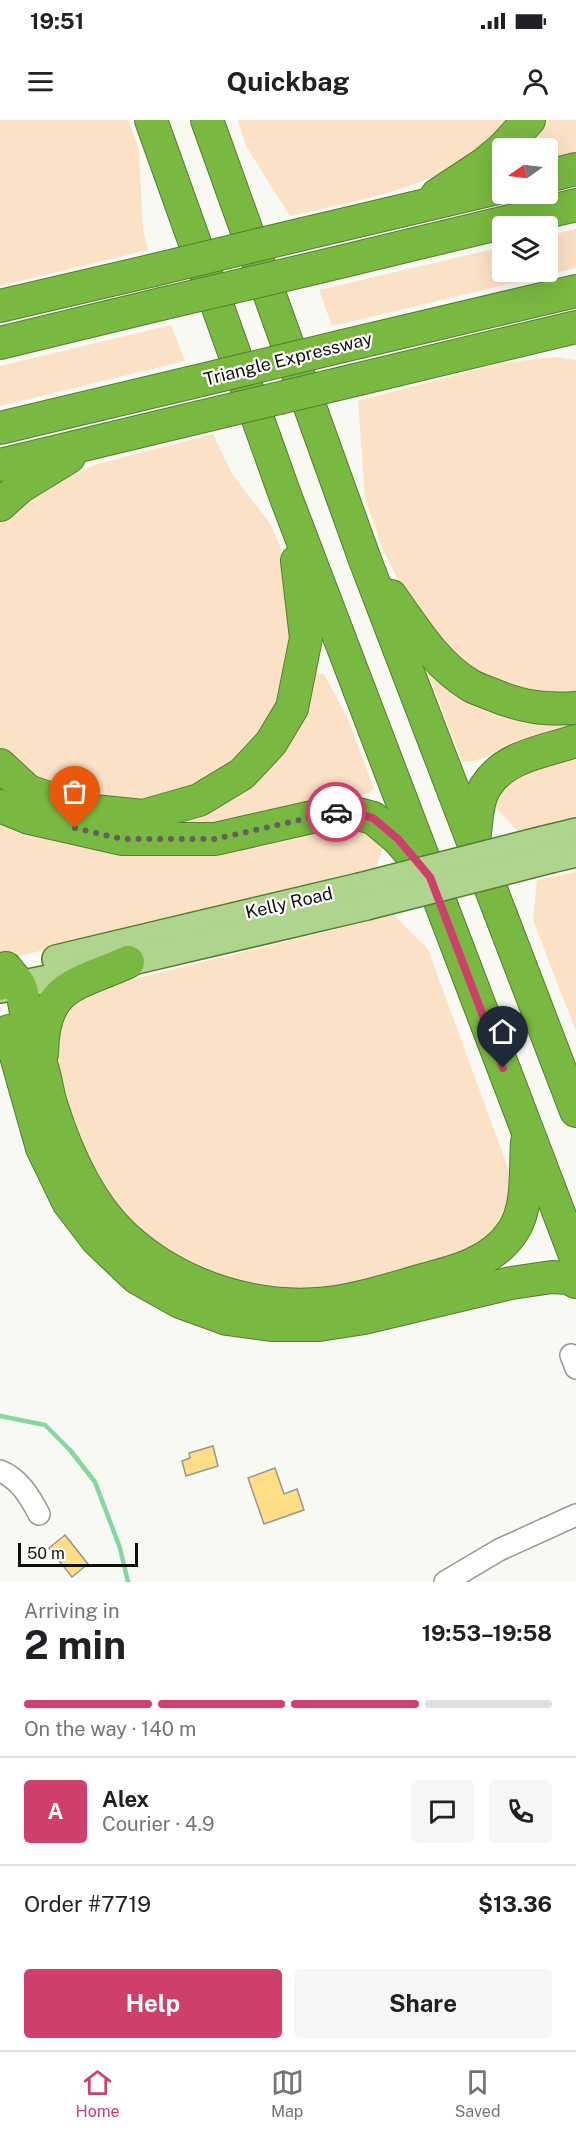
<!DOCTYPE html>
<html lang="en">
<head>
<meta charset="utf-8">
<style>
	body { margin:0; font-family:"Public Sans",sans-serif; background:#f6f6f6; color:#202124; height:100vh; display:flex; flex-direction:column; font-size:22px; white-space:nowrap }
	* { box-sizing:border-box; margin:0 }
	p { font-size:20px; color:#757577 }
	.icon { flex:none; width:33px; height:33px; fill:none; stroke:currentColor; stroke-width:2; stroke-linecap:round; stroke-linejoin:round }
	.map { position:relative; height:1462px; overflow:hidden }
	.details { display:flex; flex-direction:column; background:#fff; flex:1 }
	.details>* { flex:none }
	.needle { width:39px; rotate:256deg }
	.tools { position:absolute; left:492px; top:18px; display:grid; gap:12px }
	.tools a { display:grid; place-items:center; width:66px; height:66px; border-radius:6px; background:#fff; box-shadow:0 6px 24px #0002; font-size:30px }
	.scale { position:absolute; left:18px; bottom:15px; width:120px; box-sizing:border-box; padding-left:6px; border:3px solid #0f100e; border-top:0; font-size:16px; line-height:21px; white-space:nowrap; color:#0f100e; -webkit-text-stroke:4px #fff; paint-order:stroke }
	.pin { position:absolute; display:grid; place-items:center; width:51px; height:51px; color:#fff; margin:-62px -26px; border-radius:50% 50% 50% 0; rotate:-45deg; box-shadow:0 0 6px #0007 }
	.pin .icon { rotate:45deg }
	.courier { position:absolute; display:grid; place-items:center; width:60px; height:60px; margin:-30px; border:4px solid #ce406b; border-radius:50%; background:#fff; color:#222; box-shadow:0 2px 8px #0007 }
	.head em { font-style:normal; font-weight:700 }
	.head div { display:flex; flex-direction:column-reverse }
	.head { display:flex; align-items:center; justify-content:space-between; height:102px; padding:0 24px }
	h1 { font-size:39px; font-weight:700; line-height:45px }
	.bar { display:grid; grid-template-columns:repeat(4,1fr); gap:9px 6px; align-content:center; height:72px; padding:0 24px }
	.bar i { height:8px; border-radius:4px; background:#e0e0e0 }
	.bar .active { background:#ce406b }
	.bar p { grid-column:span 4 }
	.line { display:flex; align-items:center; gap:15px; padding:0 24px; border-top:2px solid #e0e0e0 }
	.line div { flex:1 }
	.round { display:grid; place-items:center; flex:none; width:63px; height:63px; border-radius:6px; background:#f6f6f6 }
	.button { display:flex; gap:12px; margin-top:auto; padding:12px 24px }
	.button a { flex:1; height:69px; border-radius:6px; background:#ce406b; color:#fff; font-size:24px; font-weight:700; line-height:69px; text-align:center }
	.button a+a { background:#f6f6f6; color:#202124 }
	.status { display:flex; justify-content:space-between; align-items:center; height:42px; padding:0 30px; background:#fff; direction:ltr }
	.status svg { height:16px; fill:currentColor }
	header { display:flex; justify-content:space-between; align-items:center; height:78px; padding:0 24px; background:#fff; font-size:27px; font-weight:700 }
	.menu { display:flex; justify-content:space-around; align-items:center; height:84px; border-top:2px solid #e0e0e0; background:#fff; font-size:16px; color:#757577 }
	.menu a { display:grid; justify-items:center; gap:3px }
	.menu .active { color:#ce406b }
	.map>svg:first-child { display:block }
	.green { fill:#fbe1c5 }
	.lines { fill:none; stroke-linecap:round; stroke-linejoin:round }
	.stream { stroke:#83d89f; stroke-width:4.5 }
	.building { fill:#fede84; stroke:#989690; stroke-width:1.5 }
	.minor-casing { stroke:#979892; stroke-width:24 }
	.major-casing { stroke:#547d2f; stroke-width:30 }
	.highway-casing { stroke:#547d2f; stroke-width:34 }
	.minor { stroke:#fff; stroke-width:21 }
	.major { stroke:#afd48d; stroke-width:27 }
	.highway { stroke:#79b841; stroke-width:32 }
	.major-bridge-casing { stroke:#547d2f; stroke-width:30; stroke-linecap:butt }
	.highway-bridge-casing { stroke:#547d2f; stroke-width:34; stroke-linecap:butt }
	.major-bridge { stroke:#afd48d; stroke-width:27 }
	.highway-bridge { stroke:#79b841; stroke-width:32 }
	.done { stroke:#61625e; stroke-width:6; stroke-dasharray:0 10.8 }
	.route { stroke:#ce406b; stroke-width:8 }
	.labels { text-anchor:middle; stroke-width:4.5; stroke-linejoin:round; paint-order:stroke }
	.street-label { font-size:18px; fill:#0f100e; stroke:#fff }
</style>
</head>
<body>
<div class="status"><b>19:51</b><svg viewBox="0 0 49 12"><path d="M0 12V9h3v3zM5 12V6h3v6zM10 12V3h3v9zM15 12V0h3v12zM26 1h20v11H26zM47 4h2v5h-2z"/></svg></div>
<header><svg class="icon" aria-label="menu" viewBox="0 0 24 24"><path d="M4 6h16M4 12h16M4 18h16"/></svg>Quickbag<svg class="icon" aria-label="person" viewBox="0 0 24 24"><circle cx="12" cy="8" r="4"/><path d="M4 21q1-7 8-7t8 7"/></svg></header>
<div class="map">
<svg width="576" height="1462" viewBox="0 0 576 1462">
	<rect width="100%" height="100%" fill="#f8f9f3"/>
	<g class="green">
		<path d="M0 0H128L139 29 143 110 148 130 0 166Z"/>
		<path d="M238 0H515C498 14 481 32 461 43 409 72 348 83 290 96L246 26Z"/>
		<path d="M539 0H576V40L548 46V28H515Z"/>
		<path d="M576 109V148L332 206 319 170 502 127V152H548V116Z"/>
		<path d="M171 205 185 241 0 286V246Z"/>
		<path d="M555 237 576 240V581L479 561 413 490 383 430 365 378 358 281 501 243Z"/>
		<path d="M213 314 232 354 269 402 279 423 291 466 296 544 264 619 196 673 110 687 33 661 0 633V399L46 366 97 344Z"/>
		<path d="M434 552 576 601V611L473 641 462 642 428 553Z"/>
		<path d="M315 554H324L348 599 374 669 369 673 255 703 209 710 161 702 188 696 311 571Z"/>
		<path d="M576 629V702L521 714 492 684 509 655Z"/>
		<path d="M0 697 42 712 341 703 368 707 384 726 376 747 0 841Z"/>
		<path d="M576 752V911L533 800 537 760Z"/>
		<path d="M394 795 428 829 511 1056 512 1086 501 1110 478 1131 337 1172 284 1174 185 1145 145 1116 109 1079 84 1038 51 931 67 879 97 868Z"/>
	</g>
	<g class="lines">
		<path class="stream" d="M0 1296 45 1305 70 1330 95 1362 120 1428 128 1462"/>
	</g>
	<g class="building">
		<path d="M213 1326 218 1346 186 1356 182 1341 190 1338 189 1333Z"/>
		<path d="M275 1348 284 1374 297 1369 304 1390 264 1404 248 1358Z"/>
		<path d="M65 1415 88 1444 72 1457 49 1428Z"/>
	</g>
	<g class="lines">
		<defs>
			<g id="minor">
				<path d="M571 1235 576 1248"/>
				<path d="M0 1351C19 1358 30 1377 39 1394"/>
				<path d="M445 1462 499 1430 576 1395"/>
			</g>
			<g id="major">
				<path d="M543 720 576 712"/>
				<path d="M551 739 576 733"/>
				<path d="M56 839 359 767"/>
				<path d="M0 869 128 842 367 786"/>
			</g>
			<g id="highway">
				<path d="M151 0 285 375 576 1138"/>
				<path d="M207 0 365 440 576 991"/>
				<path d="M503 28 529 0"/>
				<path d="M548 56 576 49"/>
				<path d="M437 75 484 44 502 29"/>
				<path d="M303 114 502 67"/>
				<path d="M315 148 576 85"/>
				<path d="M0 186 150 151"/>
				<path d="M0 223 161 184"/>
				<path d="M343 226 576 171"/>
				<path d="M355 260 576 207"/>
				<path d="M0 308 189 263"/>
				<path d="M0 345 200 297"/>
				<path d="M0 385 20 367 69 337"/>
				<path d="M391 476C413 507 436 545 470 565 476 569 484 571 491 574 522 587 543 590 576 588"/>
				<path d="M0 645 28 671 84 690 143 696 199 680 242 654 271 623 292 588 306 518 297 441"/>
				<path d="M0 686 29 698 122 719H215L343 690 373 698 398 719 419 743"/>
				<path d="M474 720C477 703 476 680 486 666 505 636 545 631 576 621"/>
				<path d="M0 864 6 848C10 854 17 860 20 866 27 886 26 908 34 928 36 934 39 939 41 944 46 957 47 971 51 984 66 1032 88 1083 125 1117 181 1168 261 1193 336 1182 364 1178 392 1169 419 1161 454 1152 492 1143 513 1111 529 1087 525 1049 527 1022"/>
				<path d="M9 911 42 1028 68 1082 97 1120 137 1158 180 1182 227 1199 272 1205H319L364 1198 511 1163 552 1157 568 1158 576 1162"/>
				<path d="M42 934C43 864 75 866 128 842"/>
			</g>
		</defs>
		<use href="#minor" class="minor-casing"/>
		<use href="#major" class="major-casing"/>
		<use href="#highway" class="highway-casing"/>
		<use href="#minor" class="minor"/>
		<use href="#major" class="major"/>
		<use href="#highway" class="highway"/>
		<defs>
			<g id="major-bridge">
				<path d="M359 767 543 720"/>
				<path d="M367 786 551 739"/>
			</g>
			<g id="highway-bridge">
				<path d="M150 151 303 114"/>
				<path d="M161 184 315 148"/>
				<path d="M189 263 343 226"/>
				<path d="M200 297 355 260"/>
			</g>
		</defs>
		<use href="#major-bridge" class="major-bridge-casing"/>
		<use href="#highway-bridge" class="highway-bridge-casing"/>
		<use href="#major-bridge" class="major-bridge"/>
		<use href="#highway-bridge" class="highway-bridge"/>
	</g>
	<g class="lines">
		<path class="done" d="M75 708 122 719H215L336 692"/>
		<path class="route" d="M336 692 343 690 373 698 398 719 430 757 503 948"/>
	</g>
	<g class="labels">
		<g class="street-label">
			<text transform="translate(288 239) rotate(-14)" y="6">Triangle Expressway</text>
			<text transform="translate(289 783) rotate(-13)" y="6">Kelly Road</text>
		</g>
	</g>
</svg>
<div class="tools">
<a><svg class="needle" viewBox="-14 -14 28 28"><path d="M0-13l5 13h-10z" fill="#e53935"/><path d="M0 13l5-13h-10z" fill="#757577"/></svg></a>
<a><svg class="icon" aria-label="layers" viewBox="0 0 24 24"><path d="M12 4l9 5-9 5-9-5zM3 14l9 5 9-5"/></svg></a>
</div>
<div class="scale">50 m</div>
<div class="pin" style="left:75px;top:708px;background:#ea580c"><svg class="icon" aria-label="bag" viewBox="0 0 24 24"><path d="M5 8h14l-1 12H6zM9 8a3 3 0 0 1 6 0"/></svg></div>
<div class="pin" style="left:503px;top:948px;background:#1f2937"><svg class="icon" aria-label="home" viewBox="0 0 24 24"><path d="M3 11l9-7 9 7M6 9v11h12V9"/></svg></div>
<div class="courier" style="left:336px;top:692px"><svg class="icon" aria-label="car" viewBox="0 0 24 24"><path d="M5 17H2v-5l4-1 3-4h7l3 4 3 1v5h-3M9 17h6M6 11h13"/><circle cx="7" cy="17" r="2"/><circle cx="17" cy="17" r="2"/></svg></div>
</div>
<section class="details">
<div class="head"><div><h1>2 min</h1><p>Arriving in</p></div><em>19:53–19:58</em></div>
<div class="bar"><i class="active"></i><i class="active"></i><i class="active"></i><i></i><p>On the way · 140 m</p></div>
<div class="line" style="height:108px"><b class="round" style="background:#ce406b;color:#fff">A</b><div><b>Alex</b><p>Courier · 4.9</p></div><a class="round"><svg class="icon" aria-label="chat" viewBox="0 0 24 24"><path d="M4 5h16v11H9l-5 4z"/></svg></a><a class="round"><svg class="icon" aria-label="phone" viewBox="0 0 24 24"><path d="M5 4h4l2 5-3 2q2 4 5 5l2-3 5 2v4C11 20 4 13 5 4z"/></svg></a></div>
<div class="line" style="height:78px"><div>Order #7719</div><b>$13.36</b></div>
<div class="button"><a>Help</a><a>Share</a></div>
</section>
<nav class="menu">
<a class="active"><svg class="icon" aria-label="home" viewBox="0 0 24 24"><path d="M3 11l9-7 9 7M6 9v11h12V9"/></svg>Home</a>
<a><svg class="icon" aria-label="map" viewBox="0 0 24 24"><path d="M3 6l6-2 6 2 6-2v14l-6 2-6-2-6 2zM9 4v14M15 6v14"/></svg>Map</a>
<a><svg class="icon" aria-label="saved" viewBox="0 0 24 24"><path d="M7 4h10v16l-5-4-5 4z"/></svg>Saved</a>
</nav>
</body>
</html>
